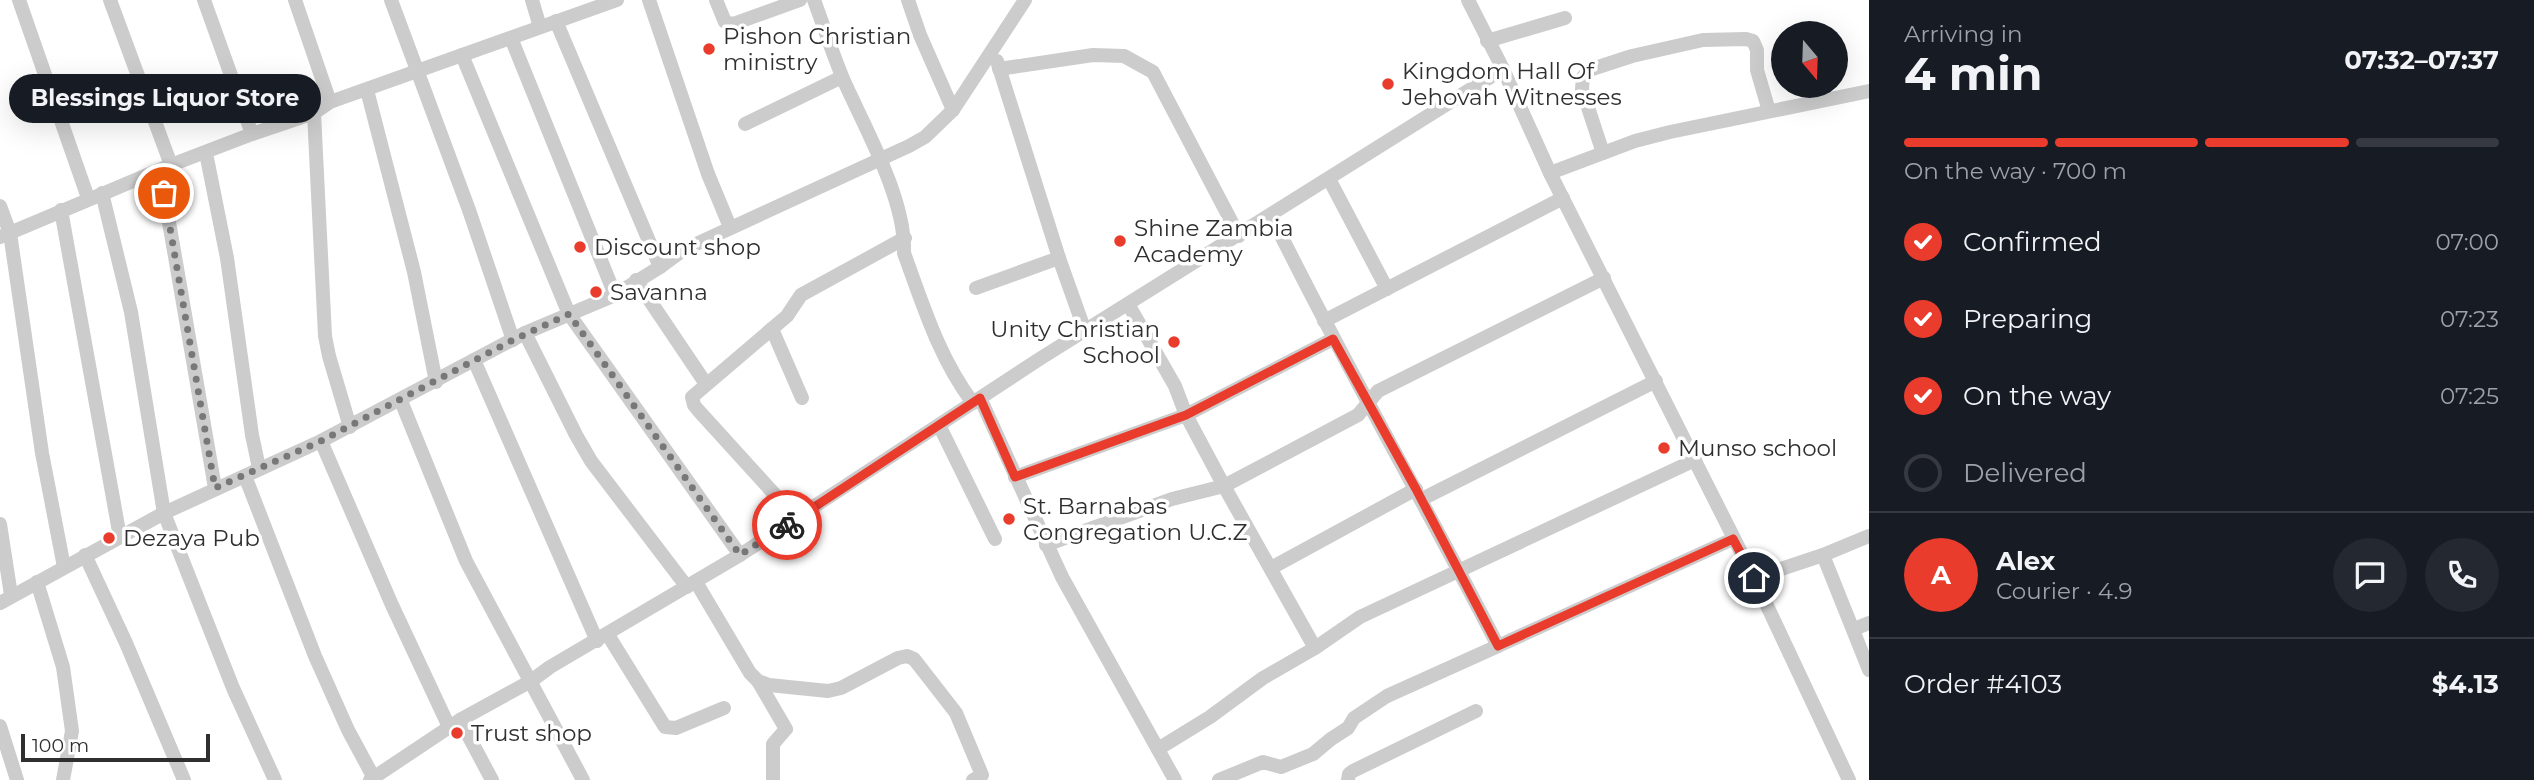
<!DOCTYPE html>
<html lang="en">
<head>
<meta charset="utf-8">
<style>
	body { margin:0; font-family:Montserrat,sans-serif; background:#242831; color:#f1f3f6; height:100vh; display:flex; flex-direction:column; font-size:26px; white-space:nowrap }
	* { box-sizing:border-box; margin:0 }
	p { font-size:23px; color:#9ea1a6 }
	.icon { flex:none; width:38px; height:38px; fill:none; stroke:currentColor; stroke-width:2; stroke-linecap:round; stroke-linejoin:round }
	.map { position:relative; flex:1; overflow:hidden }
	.details { display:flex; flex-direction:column; background:#171b24; width:665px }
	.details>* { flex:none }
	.needle { width:46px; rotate:161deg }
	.tools { position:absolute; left:1771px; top:21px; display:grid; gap:14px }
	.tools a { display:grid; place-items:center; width:77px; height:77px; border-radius:50%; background:#171b24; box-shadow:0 7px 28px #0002; font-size:35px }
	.scale { position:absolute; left:21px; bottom:18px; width:189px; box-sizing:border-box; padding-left:7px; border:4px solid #2f2f2f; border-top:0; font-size:19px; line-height:24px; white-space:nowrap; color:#2f2f2f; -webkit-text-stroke:5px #fff; paint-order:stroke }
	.pin { position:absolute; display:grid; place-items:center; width:60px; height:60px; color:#fff; margin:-30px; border:4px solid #fff; border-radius:50%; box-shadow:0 2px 7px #0007 }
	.courier { position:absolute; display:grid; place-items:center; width:70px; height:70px; margin:-35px; border:5px solid #ea3c2d; border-radius:50%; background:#fff; color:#222; box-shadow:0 2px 9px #0007 }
	.bubble { position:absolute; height:49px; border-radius:24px; background:#171b24; box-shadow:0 7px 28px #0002; font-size:23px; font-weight:700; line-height:49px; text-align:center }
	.overview em { font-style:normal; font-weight:700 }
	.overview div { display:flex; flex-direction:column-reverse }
	.overview { display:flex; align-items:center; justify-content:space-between; height:119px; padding:0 35px }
	h1 { font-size:46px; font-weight:700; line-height:52px }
	.bar { display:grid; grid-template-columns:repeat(4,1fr); gap:10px 7px; align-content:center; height:84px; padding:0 35px }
	.bar i { height:9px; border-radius:5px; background:#363941 }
	.bar .selected { background:#ea3c2d }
	.bar p { grid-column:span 4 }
	.line { display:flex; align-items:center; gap:18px; padding:0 35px; border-top:2px solid #363941 }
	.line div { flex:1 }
	.round { display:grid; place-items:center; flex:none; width:74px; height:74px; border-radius:37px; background:#242831 }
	ol { padding:0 35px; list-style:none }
	li { display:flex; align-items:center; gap:21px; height:77px }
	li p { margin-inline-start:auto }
	li .icon { padding:7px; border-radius:50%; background:#ea3c2d; color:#fff; stroke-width:4 }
	li:last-child { color:#9ea1a6 }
	li i { width:38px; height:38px; border:4px solid #363941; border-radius:50% }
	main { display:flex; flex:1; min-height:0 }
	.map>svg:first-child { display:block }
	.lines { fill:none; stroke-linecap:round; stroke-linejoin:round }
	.minor { stroke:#ccc; stroke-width:14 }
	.done { stroke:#787878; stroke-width:7; stroke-dasharray:0 12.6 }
	.route { stroke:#ea3c2d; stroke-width:9 }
	.poi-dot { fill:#ea3c2d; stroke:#fff; stroke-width:2.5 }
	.labels { text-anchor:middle; stroke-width:7; stroke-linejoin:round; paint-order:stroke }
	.poi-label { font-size:23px; fill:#2f2f2f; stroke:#fff; text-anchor:start }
</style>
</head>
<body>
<main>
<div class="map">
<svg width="1869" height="780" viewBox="0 0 1869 780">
	<rect width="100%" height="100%" fill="#fff"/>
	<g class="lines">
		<g class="minor">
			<path d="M19 0 88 198"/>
			<path d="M110 0 171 165"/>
			<path d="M204 0 252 134"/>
			<path d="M295 0 330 102"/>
			<path d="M391 0 469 210 513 340"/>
			<path d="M532 0 540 27"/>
			<path d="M649 0 708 174 730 227"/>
			<path d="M716 0 725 22 733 24 800 0"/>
			<path d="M814 0C824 27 833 55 844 81 866 130 906 200 904 253 923 305 939 358 973 403"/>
			<path d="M908 0 920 35 953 110"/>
			<path d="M1468 0 1503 69 1550 173 1754 578 1849 780"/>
			<path d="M556 21 660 267"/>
			<path d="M511 38 615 295"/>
			<path d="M1487 41 1565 18"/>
			<path d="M462 55 569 314 740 555"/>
			<path d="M997 61 1059 258 1085 331"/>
			<path d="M999 69 1093 55 1124 56 1153 72 1239 236"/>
			<path d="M367 90 414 272 436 382"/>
			<path d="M314 113 325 336 329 356 350 427"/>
			<path d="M745 124 842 77"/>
			<path d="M206 153 227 258 252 435 259 468"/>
			<path d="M1603 153 1582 89 1583 77 1589 70 1632 56 1703 40 1746 39 1753 41 1757 50V70L1769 111"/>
			<path d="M160 170 215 488"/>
			<path d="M1550 173 1635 141 1670 132 1869 91"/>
			<path d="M1329 179 1387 289"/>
			<path d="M102 193 131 312 164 513 233 688 275 780"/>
			<path d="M0 206 10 233 42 453 64 567"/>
			<path d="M61 210 120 537"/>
			<path d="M1271 215C1342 361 1424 501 1498 646L1733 539"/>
			<path d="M0 237 171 165 252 134 314 113 330 102 617 0"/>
			<path d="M636 280 706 384"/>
			<path d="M976 288 1059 258"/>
			<path d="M1128 304 1175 386 1186 415 1224 486 1315 648"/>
			<path d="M1324 321 1563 198"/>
			<path d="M772 329 802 398"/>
			<path d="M525 333 576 435 591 461 687 587"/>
			<path d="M474 360 597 641"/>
			<path d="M980 398 1062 577 1175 780"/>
			<path d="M401 401 466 561 583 780"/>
			<path d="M939 425 995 539"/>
			<path d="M321 441 392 605 450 729"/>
			<path d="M245 476 315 656 348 730 375 780"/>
			<path d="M1015 477 1186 415 1333 339"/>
			<path d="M1422 499 1656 381"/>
			<path d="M797 519 698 410 694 405 692 397 787 316 801 295 905 238"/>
			<path d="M0 524 11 595"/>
			<path d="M1046 545 1172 499 1224 486 1358 415 1378 391 1604 278"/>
			<path d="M85 555 126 643 184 780"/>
			<path d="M1823 555 1869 670"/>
			<path d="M1271 568 1416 489"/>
			<path d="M1754 578 1823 555 1869 536"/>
			<path d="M37 582 63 667 72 731 63 780"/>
			<path d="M696 582 750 673 758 681 769 685 828 691 841 688 898 658 907 656 914 659 956 713 982 775 973 780"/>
			<path d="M0 603 164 513 321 441 525 333 615 295 660 267 683 250 909 146 925 137 953 110 1025 0"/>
			<path d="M1854 629 1869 623"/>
			<path d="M608 635 665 727 676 728 724 708"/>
			<path d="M758 681 786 729 773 744V780"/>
			<path d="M460 720 492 780"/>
			<path d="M0 726 17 780"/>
			<path d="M1158 749 1210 717 1263 678 1315 648 1360 617 1695 460"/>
			<path d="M370 780 460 720 531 681 550 667 740 555 1041 358 1503 69"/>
			<path d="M1219 780 1263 762 1281 767 1313 754 1331 739 1348 728 1354 718 1387 696 1498 646"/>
			<path d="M1348 780 1349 774 1353 771 1476 711"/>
		</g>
	</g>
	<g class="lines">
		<path class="done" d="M164 193 215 488 321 441 513 340 569 314 740 555 787 525"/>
		<path class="route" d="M787 525 980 398 1015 477 1186 415 1333 339 1416 489 1498 646 1733 539 1754 578"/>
	</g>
	<g class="poi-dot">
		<circle cx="709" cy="49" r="7"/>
		<circle cx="1388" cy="84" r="7"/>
		<circle cx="1120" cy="241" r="7"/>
		<circle cx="580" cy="247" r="7"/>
		<circle cx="596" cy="292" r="7"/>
		<circle cx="1174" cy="342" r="7"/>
		<circle cx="1664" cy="448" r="7"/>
		<circle cx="1009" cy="519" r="7"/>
		<circle cx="109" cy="538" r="7"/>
		<circle cx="457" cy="733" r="7"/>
	</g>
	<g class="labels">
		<g class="poi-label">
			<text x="723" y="44">Pishon Christian<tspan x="723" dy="26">ministry</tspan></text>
			<text x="1402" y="79">Kingdom Hall Of<tspan x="1402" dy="26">Jehovah Witnesses</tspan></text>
			<text x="1134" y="236">Shine Zambia<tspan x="1134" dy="26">Academy</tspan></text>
			<text x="594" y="255">Discount shop</text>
			<text x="610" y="300">Savanna</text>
			<text x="1160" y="337" text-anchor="end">Unity Christian<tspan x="1160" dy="26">School</tspan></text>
			<text x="1678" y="456">Munso school</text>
			<text x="1023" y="514">St. Barnabas<tspan x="1023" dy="26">Congregation U.C.Z</tspan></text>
			<text x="123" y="546">Dezaya Pub</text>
			<text x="471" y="741">Trust shop</text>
		</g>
	</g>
</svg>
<div class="tools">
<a><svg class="needle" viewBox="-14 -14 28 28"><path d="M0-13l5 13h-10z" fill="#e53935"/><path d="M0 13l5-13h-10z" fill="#9ea1a6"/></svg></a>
</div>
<div class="scale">100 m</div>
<div class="pin" style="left:164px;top:193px;background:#ea580c"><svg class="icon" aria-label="bag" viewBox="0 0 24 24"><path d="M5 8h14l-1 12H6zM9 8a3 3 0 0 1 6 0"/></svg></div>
<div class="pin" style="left:1754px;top:578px;background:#1f2937"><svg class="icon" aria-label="home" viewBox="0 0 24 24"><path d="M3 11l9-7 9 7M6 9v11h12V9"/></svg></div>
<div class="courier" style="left:787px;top:525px"><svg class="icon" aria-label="bike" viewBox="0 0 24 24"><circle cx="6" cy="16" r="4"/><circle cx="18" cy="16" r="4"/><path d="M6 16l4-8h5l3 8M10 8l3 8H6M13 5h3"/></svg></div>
<div class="bubble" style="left:9px;top:74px;width:312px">Blessings Liquor Store</div>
</div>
<section class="details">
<div class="overview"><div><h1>4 min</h1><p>Arriving in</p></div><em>07:32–07:37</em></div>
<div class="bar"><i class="selected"></i><i class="selected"></i><i class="selected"></i><i></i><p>On the way · 700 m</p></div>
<ol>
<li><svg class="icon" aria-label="check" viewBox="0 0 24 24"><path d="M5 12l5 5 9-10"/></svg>Confirmed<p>07:00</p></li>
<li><svg class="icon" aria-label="check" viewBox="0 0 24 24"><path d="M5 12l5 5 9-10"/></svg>Preparing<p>07:23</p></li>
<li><svg class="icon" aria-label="check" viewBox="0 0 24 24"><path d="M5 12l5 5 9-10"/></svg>On the way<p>07:25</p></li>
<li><i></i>Delivered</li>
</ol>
<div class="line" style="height:126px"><b class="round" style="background:#ea3c2d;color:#fff">A</b><div><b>Alex</b><p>Courier · 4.9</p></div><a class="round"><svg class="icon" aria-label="chat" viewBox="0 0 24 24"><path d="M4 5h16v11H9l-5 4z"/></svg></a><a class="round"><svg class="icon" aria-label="phone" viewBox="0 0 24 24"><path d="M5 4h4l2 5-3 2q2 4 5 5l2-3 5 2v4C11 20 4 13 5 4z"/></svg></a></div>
<div class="line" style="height:91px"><div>Order #4103</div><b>$4.13</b></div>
</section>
</main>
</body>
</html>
